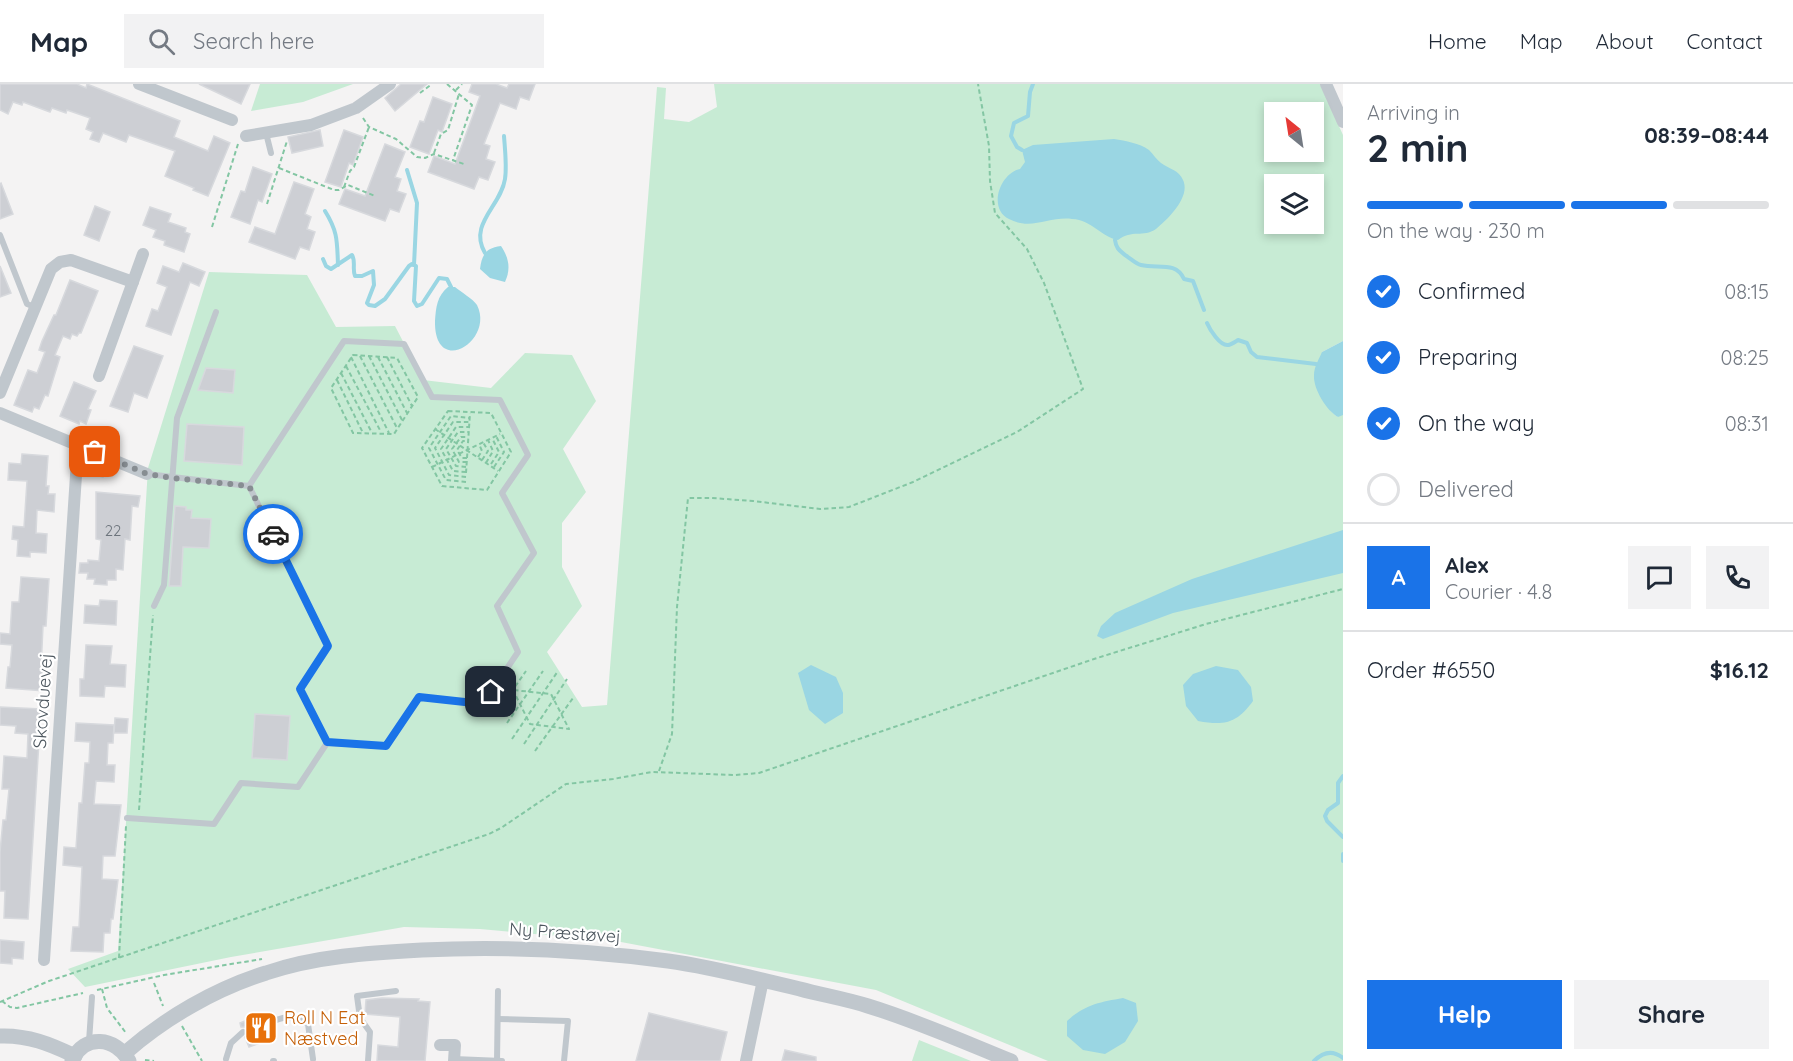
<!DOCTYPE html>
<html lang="en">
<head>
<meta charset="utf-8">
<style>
	body { margin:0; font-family:Quicksand,sans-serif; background:#f2f2f3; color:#1f2937; height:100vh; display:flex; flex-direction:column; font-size:22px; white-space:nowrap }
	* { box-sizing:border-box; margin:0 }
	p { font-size:20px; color:#747a83 }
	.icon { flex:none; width:33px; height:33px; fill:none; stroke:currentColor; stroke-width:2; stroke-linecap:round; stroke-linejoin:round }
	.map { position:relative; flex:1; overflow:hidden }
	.side { display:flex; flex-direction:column; background:#fff; width:450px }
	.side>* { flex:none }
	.needle { width:39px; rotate:330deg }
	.tools { position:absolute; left:1264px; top:18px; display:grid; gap:12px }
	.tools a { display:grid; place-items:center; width:60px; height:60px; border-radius:0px; background:#fff; box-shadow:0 3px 9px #0003; font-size:30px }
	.pin { position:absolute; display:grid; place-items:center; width:51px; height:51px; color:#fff; margin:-26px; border-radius:12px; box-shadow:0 3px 9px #0006 }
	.courier { position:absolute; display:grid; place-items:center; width:60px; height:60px; margin:-30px; border:4px solid #1a73e8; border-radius:50%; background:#fff; color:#222; box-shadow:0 2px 8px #0007 }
	.headline em { font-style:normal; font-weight:700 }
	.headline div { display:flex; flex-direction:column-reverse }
	.headline { display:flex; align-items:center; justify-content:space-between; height:102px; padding:0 24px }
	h1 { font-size:39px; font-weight:700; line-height:45px }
	.bar { display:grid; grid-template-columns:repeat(4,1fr); gap:9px 6px; align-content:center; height:72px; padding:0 24px }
	.bar i { height:8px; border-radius:4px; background:#e0e1e3 }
	.bar .on { background:#1a73e8 }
	.bar p { grid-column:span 4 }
	.line { display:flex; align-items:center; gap:15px; padding:0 24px; border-top:2px solid #e0e1e3 }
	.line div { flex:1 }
	.round { display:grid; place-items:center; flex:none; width:63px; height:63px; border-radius:0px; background:#f2f2f3 }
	ol { padding:0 24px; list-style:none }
	li { display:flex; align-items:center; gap:18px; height:66px }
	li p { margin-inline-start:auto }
	li .icon { padding:6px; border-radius:50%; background:#1a73e8; color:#fff; stroke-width:4 }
	li:last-child { color:#747a83 }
	li i { width:33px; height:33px; border:3px solid #e0e1e3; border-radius:50% }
	.action { display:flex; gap:12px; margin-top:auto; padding:12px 24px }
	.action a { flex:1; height:69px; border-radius:0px; background:#1a73e8; color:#fff; font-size:24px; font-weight:700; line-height:69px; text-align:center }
	.action a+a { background:#f2f2f3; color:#1f2937 }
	header { display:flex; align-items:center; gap:36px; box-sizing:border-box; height:84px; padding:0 30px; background:#fff; border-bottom:2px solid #e0e1e3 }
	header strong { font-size:28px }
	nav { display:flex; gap:33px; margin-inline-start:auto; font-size:21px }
	.search { width:420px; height:54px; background:#f2f2f3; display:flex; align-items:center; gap:15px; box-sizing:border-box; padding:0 21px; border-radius:0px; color:#747a83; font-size:22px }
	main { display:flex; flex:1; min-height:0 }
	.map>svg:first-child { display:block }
	.green { fill:#c7ebd4; fill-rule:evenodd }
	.water { fill:#9ad6e3 }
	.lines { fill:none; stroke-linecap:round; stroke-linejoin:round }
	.stream { stroke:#9ad6e3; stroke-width:4 }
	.building { fill:#cdcfd4; stroke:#d7d9dd; stroke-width:1.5 }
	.path { stroke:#83c6a3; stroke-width:2; stroke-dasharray:4.5 3; stroke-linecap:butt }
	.service { stroke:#c0c7cd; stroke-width:6 }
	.minor { stroke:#c0c7cd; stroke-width:12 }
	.tertiary { stroke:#c0c7cd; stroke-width:15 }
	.done { stroke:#878d92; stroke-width:6; stroke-dasharray:0 10.8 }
	.route { stroke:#1a73e8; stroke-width:8 }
	.labels { text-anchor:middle; stroke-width:4.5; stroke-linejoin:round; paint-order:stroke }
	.number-label { font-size:15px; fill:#6c747c }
	.street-label { font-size:18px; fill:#4c565e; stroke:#fff }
	.food-label { font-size:18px; fill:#c56008; stroke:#fff; text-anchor:start }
</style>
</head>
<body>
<header>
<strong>Map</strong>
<div class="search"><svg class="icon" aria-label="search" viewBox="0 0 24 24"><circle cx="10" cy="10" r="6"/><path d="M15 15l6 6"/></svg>Search here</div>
<nav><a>Home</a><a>Map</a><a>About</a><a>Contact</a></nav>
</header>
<main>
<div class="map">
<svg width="1343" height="977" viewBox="0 0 1343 977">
	<rect width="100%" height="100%" fill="#f4f3f3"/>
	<g class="green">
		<path d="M260 0H353L303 18 251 27Z"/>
		<path d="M714 0H1320L1343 51V257L1322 268C1323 288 1318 321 1338 333L1343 322V977H1048L876 906 621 858 480 845 404 843 231 873 85 903 68 885 118 867 148 384 209 188 307 191 336 243 395 242 423 296 491 304 525 269 572 271 596 317 563 365 586 408 562 439V483L582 522 547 568 582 623 607 621 657 3 666 4 664 35 689 38 717 23ZM1275 28H1314V68H1275ZM1275 100H1314V140H1275Z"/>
		<path d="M919 956 971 977H912Z"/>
	</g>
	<g class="water">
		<path d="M1114 55C1126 57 1139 59 1149 66 1153 70 1157 76 1161 79 1169 85 1179 86 1183 96 1191 113 1168 135 1156 145 1143 154 1132 145 1118 156 1101 153 1092 136 1072 135 1050 132 1031 147 1009 135 988 125 999 90 1020 85L1025 78 1022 66 1033 61Z"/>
		<path d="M501 162C509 174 511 185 505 198L490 194 480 185C482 170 486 164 501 162Z"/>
		<path d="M448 203H455C461 208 473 215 477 221 495 257 434 294 435 237 436 223 437 212 448 203Z"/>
		<path d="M1343 257V331L1338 333C1327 327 1313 305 1314 291 1314 283 1319 275 1322 268Z"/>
		<path d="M1343 446V489L1173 529 1103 555 1097 552 1101 542 1115 529 1192 495Z"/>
		<path d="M811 581 836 593 843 609V629L825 640 809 626 798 589Z"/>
		<path d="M1216 582 1238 586 1251 603 1253 617C1237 639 1225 642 1198 637L1186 622 1183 601 1193 590Z"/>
		<path d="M1123 914 1136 919 1138 937 1125 958 1105 970 1083 966 1067 952V937C1084 921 1100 918 1123 914Z"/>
	</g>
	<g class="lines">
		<g class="stream">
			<path d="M1022 66 1017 63 1011 52 1014 39 1028 32 1030 8 1033 0"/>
			<path d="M407 86 417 119 414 181"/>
			<path d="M325 127C338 148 337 157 338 181"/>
			<path d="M1115 156C1116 164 1119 166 1125 171 1130 174 1136 180 1141 181 1158 185 1176 177 1184 195L1193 197 1204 226"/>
			<path d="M485 169C468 140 501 122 505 95 507 82 505 66 504 52"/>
			<path d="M323 175 326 182 331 185 352 171C356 178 352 185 355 192H362L373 187 374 201 367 219 369 221 375 222 385 215 409 182 412 180 416 182 414 217 417 222 422 220 439 194 447 195 451 203"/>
			<path d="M1207 239C1210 246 1220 262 1228 261 1230 261 1237 257 1238 256L1247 259 1251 268 1257 273 1316 280"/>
			<path d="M1343 692 1338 699V719L1328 726 1325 732 1327 737 1343 753"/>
			<path d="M1343 770V777"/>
			<path d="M1314 977C1323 968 1333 966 1343 974"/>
		</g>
	</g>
	<g class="building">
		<path d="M0 0H77L86 4 87 0 180 37 174 53 208 67 214 52 230 59 208 112 193 106 194 104 165 92 175 67 129 51 126 58 103 49 99 58 90 55 93 48 86 45 90 34 67 26 66 29 52 24 50 28 23 18 22 21 13 18 8 30 0 26Z"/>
		<path d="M199 0H250L241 20Z"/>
		<path d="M401 0H427L395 27 385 14Z"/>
		<path d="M472 0H496L507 4 509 0H535L529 16 520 13 516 25 500 19 484 60 490 62 486 75 495 78 488 96 479 93 474 105 428 88 434 72 455 80 480 12 469 8Z"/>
		<path d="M433 13 452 20 442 48 438 46 429 70 410 63 420 37 424 38Z"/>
		<path d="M320 46 323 62 292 69 288 53Z"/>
		<path d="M344 46 363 53 353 81 349 79 341 103 325 98Z"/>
		<path d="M385 60 405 68 395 93 401 95 397 107 406 110 399 128 390 125 385 137 339 120 345 105 365 112Z"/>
		<path d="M253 83 272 90 262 118 258 116 250 140 231 133 241 107 245 108Z"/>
		<path d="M294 98 314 105 305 130 311 133 307 145 315 148 309 166 300 163 295 175 249 158 255 143 275 150Z"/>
		<path d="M1 99 13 130 0 135V100Z"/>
		<path d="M95 122 110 128 99 157 84 151Z"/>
		<path d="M150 123 171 130 168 138 186 144 185 148 190 150 184 168 164 161 165 157 153 153 156 146 143 141Z"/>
		<path d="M183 179 205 188 199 202 190 198 171 251 146 242 152 225 158 227 167 203 157 199 163 182 179 188Z"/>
		<path d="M0 182 11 209 0 213Z"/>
		<path d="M70 196 98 207 81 249H79L77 252 72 250 70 255 63 252 55 271 60 273 48 312 45 311 39 325 34 323 32 328 14 321 28 286 37 289 45 268 39 266 42 257 54 231H56Z"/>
		<path d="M134 262 163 272 147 314 134 309 128 328 110 322Z"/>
		<path d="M206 284 235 286 233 309 198 306Z"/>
		<path d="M74 298 96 307 88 325 91 326 86 340 80 337 79 340 60 332Z"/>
		<path d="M187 340 244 343 242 381 184 377Z"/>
		<path d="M22 370 48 372 46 402H49L48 410H55L54 428 37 426 36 449 47 450 46 469 30 468V473L17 472 18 456 12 455 13 442 24 443 27 397 8 396 9 379 21 380Z"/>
		<path d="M95 380 106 383 103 393 93 391Z"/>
		<path d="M96 408 140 412 138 423 132 422 130 456 125 455 123 486 116 485V496H107V501L94 500 95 495H87L88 489H79L80 479H88V476L99 477 101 456 96 455Z"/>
		<path d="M175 422 186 423V426H192L191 434 211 435 209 464 183 463 181 502H169Z"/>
		<path d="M21 493 49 495 46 542H43L41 585 47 586 45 607 6 604 8 583H10L12 561 0 560V549L10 550 12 518H19Z"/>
		<path d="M100 516 117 517 116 541 84 539 85 521 99 522Z"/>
		<path d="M86 561 112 562 110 580 126 581 125 603 105 602 104 613 80 612V595H84Z"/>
		<path d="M0 623 41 625 28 835 4 834 5 807H0V768L3 736H6L9 705H2L4 672 27 674 28 650 15 649 16 642 0 641Z"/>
		<path d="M255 630 290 632 287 676 252 674Z"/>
		<path d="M115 634 128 635 127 649H114Z"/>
		<path d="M76 639 114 641 113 659H108L107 681H115L114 698 96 697 94 720 121 721 115 772H103L102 795 118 796 113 835H111L110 849H104L103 868 71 867 73 843H79L82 783 63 781 64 763 76 764 79 719H82L85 679H89L90 658 75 657Z"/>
		<path d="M0 856 24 858 23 875 12 874V880L0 879Z"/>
		<path d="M382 914 419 915 418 917 430 918 425 977H377L378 961 398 963 400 933 365 930 366 916Z"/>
		<path d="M649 929 727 948 720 977H636Z"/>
		<path d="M262 930 264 935 261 941 263 944 268 945 271 955 249 963 245 953 248 946 245 943H241L240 939Z"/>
		<path d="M785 966 816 973V977H782Z"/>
	</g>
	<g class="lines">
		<g class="path">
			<path d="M447 0 472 21 453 76"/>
			<path d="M456 6 462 0"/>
			<path d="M420 9 432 0"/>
			<path d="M363 34 369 43 396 55 417 73 425 74 434 70 464 80"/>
			<path d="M434 69 441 50 448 46 459 10"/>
			<path d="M279 84 334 106H339L348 101 375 112"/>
			<path d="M344 103 350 87 354 83 369 43"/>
			<path d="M267 120 287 57"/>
			<path d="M212 143 238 60"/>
			<path d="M353 271 397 274 418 313 394 350 353 349 331 304Z"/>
			<path d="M360 272 397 344"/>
			<path d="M369 272 402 336"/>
			<path d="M351 273 389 349"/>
			<path d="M378 273 407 329"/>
			<path d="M387 273 412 322"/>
			<path d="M346 282 381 348"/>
			<path d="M341 289 372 349"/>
			<path d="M337 296 363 349"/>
			<path d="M448 327 491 329 511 368 487 406 442 402 422 364Z"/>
			<path d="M435 345 498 387"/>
			<path d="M478 373 482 367 479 360"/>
			<path d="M467 374H462L457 366 463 357H468"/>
			<path d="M482 376 488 367 483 358"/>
			<path d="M467 378H459L452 365 461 353H468"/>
			<path d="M486 379 493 367 488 356"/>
			<path d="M491 380 499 368 492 354"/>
			<path d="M432 383 500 350"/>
			<path d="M466 383 456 382 446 365 458 348H468"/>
			<path d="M494 383 504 368 496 352"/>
			<path d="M466 388 453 387 441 365 456 343H469"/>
			<path d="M466 389 470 329"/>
			<path d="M466 393 449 391 435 364 453 338H469"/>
			<path d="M466 398 446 396 429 364 451 332 469 334"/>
			<path d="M506 602 513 606 530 640 569 645 551 610 513 606"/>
			<path d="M498 627 526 587"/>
			<path d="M507 639 543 587"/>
			<path d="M512 655 558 587"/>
			<path d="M524 660 567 595"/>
			<path d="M535 667 573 614"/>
			<path d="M659 687 672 650 677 523 688 414H712L753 417 820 425 849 423 913 398 1017 348 1083 305 1044 199 1027 165 995 129 990 97 989 62 978 0"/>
			<path d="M139 726 153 531"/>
			<path d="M119 874 126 742"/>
			<path d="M154 899 163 922"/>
			<path d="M102 905 107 924 126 949"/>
			<path d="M97 906 164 891 262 875"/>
			<path d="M2 917 10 923 17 924 83 909"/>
			<path d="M0 918 49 897 489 750 501 744 566 700 613 695 652 688 735 691 759 689 1094 575 1206 540 1343 505"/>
			<path d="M182 942 202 977"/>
			<path d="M145 976 154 977"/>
		</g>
		<g class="service">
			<path d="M266 49 271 69"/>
			<path d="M0 151 27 220 35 223"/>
			<path d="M249 402 344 257 404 260 432 313 500 316 528 371 502 409 534 469 497 522 518 568 483 620 419 613 386 662 327 659"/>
			<path d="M154 522 164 501 177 334 216 228"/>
			<path d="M127 734 214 740 241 699 298 703 327 659 300 605 328 562 249 402 147 390"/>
			<path d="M498 935 568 937 564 977"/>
			<path d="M266 940C285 932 290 930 308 940L313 975"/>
			<path d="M89 958 92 913"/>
			<path d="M226 975 231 959 243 948"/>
			<path d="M454 975 502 977"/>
			<path d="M273 977H274"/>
			<path d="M368 977 370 948 360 934 357 912 396 907"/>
			<path d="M497 977 498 907"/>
		</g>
		<g class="minor">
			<path d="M139 0 232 36"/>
			<path d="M1326 0 1343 38"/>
			<path d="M246 52 311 41 356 24 390 0"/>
			<path d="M99 292 143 170"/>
			<path d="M0 309 51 185 60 178 71 176 133 198"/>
			<path d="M0 329 147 390"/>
			<path d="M44 876 78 361"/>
			<path d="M440 961H455L454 977"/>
			<path d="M746 977 763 896"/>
		</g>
		<g class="tertiary">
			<path d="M0 952C28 951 50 960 75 972"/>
			<path d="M125 969C165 934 215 905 266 889 316 872 369 869 422 866 504 862 586 866 668 877 712 883 757 895 800 905 822 911 846 915 868 922 917 937 964 958 1011 977"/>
			<path d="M72 977C84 949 116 953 129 977"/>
		</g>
	</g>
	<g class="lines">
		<path class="done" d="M95 368 147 390 172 394 249 402 273 450"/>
		<path class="route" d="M273 450 328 562 300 605 327 658 386 662 419 613 483 620 491 608"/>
	</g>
	<defs>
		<symbol id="restaurant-square" viewBox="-11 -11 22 22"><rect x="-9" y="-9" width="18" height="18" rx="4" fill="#e8710a" stroke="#fff"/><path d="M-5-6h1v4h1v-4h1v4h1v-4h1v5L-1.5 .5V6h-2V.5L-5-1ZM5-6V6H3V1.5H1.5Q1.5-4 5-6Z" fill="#fff"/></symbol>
	</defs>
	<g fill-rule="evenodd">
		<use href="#restaurant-square" x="242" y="925" width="38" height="38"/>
	</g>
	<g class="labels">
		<g class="number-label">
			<text x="113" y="452">22</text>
		</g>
		<g class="street-label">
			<text transform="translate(43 617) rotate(-86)" y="6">Skovduevej</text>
			<text transform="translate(565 849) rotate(4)" y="6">Ny Præstøvej</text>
		</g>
		<g class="food-label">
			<text x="284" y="940">Roll N Eat<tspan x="284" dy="21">Næstved</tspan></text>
		</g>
	</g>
</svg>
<div class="tools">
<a><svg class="needle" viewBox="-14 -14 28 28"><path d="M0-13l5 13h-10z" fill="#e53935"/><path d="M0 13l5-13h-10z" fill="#747a83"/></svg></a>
<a><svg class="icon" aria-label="layers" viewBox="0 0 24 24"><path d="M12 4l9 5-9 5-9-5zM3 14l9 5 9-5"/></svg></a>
</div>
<div class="pin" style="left:95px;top:368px;background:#ea580c"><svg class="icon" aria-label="bag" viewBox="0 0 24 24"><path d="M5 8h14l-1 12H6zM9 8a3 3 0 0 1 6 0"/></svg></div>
<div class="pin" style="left:491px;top:608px;background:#1f2937"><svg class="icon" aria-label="home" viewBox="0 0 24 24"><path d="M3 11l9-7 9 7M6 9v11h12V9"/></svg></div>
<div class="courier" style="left:273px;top:450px"><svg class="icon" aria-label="car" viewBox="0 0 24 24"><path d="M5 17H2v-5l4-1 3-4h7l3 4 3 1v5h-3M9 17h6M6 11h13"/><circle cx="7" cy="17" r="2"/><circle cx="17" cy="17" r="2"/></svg></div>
</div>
<section class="side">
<div class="headline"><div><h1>2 min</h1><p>Arriving in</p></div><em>08:39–08:44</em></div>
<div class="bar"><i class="on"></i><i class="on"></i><i class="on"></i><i></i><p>On the way · 230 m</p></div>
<ol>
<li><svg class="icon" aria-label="check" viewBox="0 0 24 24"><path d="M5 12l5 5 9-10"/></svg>Confirmed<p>08:15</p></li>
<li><svg class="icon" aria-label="check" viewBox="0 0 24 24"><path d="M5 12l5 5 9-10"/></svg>Preparing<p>08:25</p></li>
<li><svg class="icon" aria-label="check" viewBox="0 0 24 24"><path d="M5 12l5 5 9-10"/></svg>On the way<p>08:31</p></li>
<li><i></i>Delivered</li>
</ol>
<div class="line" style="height:108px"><b class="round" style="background:#1a73e8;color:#fff">A</b><div><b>Alex</b><p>Courier · 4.8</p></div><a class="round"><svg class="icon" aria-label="chat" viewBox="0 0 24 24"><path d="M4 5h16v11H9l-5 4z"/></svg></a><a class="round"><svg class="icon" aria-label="phone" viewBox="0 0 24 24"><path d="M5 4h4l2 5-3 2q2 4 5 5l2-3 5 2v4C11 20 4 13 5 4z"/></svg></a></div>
<div class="line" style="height:78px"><div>Order #6550</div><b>$16.12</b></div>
<div class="action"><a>Help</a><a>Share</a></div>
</section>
</main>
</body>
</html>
